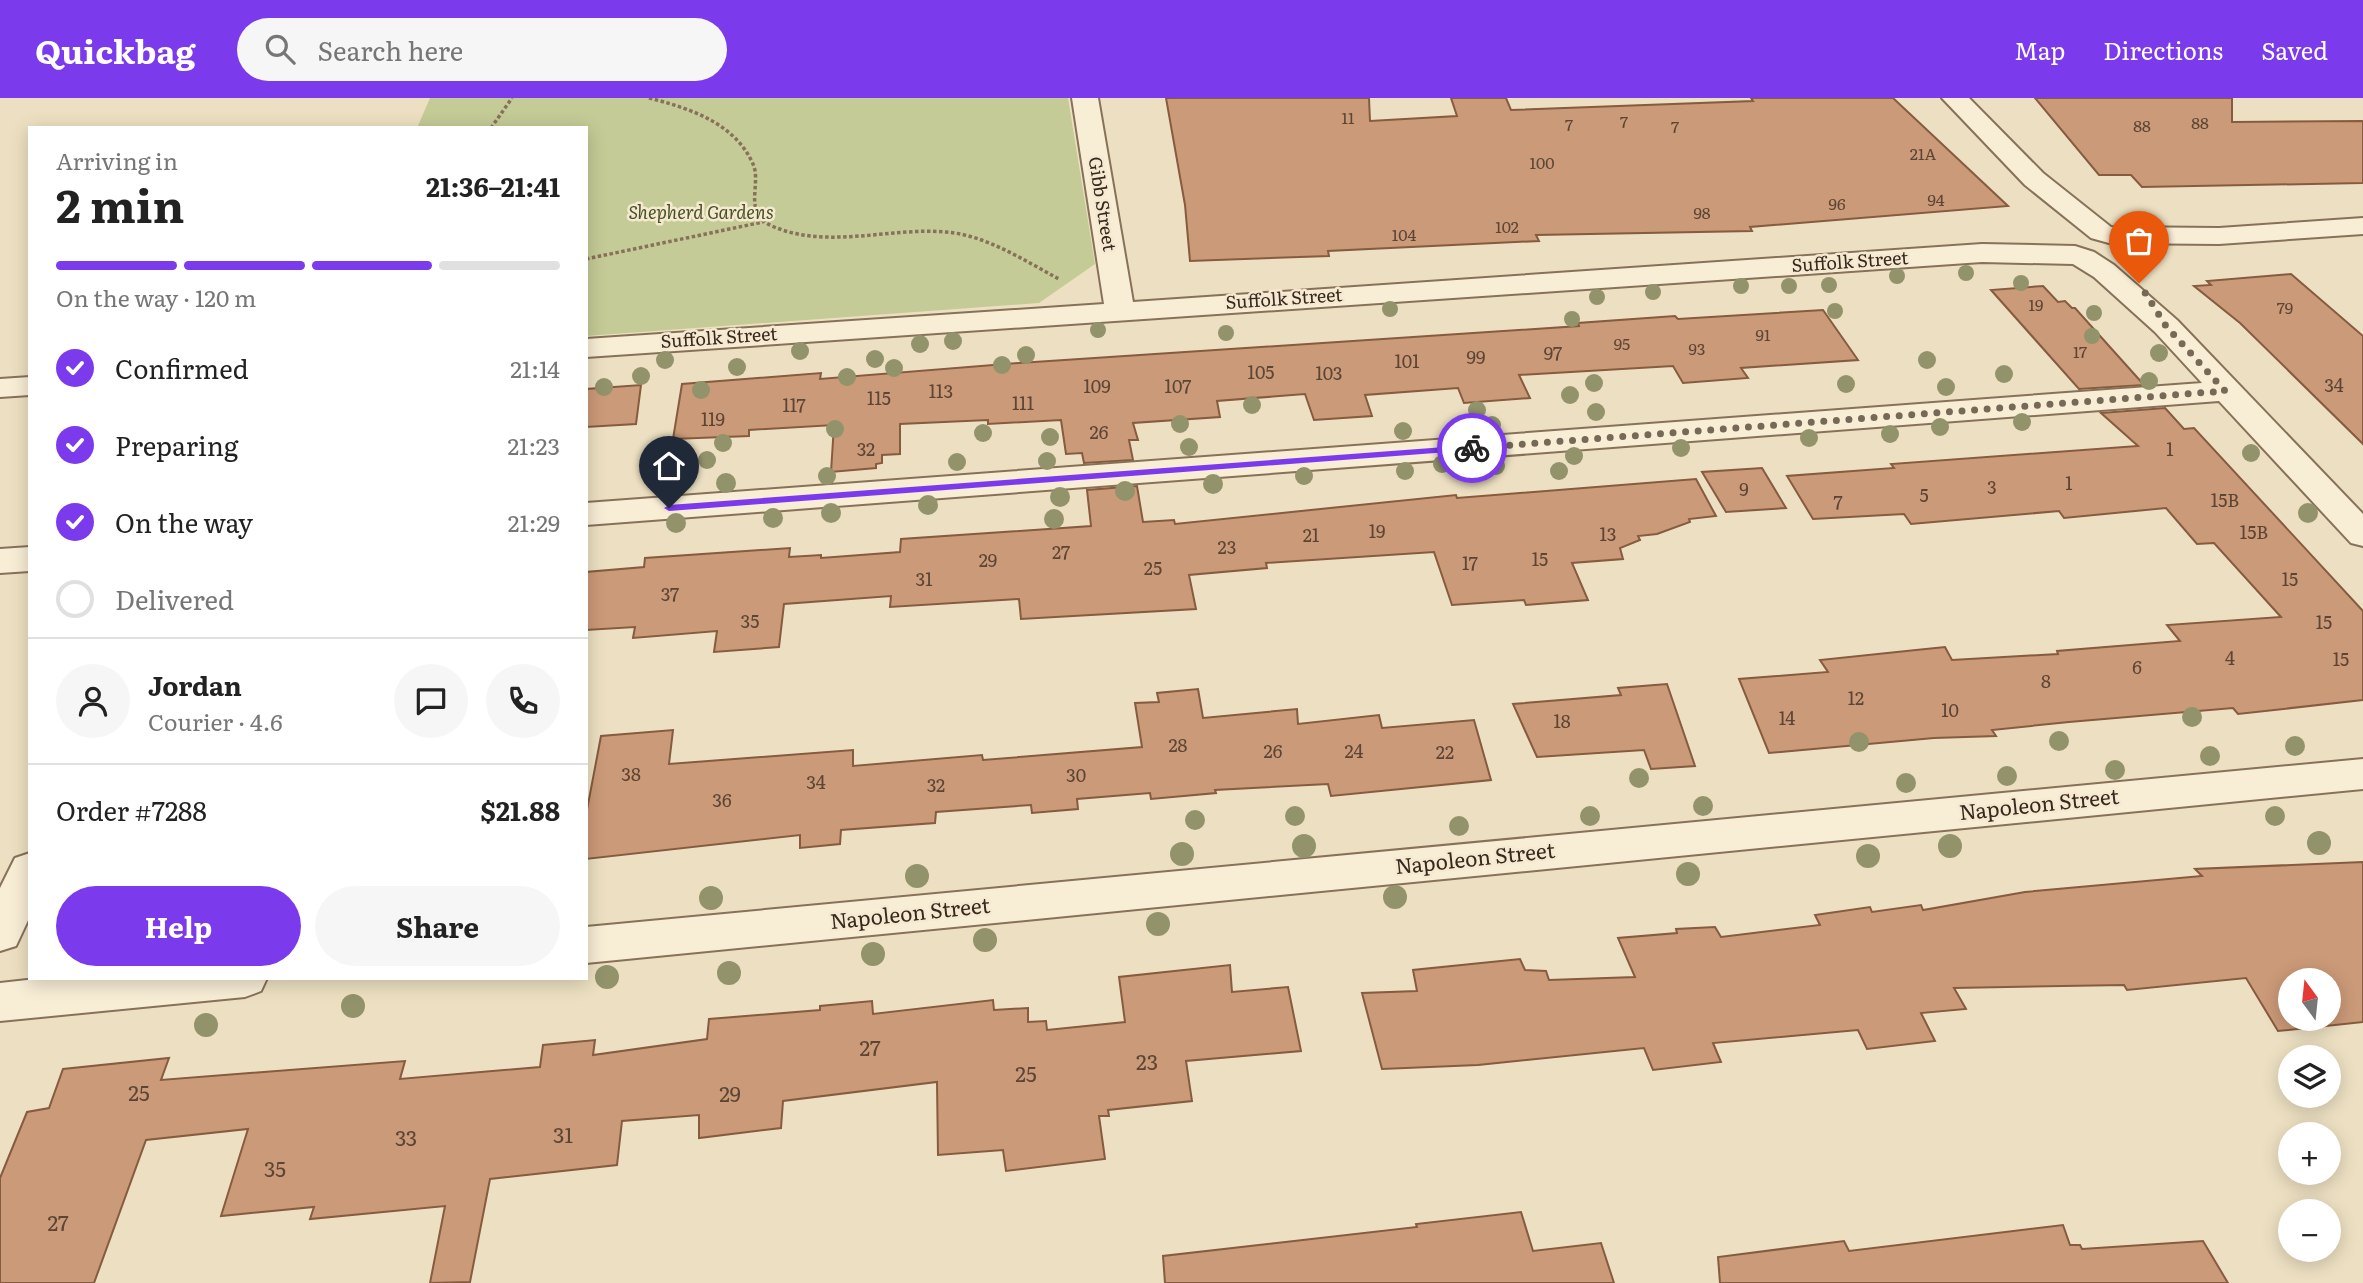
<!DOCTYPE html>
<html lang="en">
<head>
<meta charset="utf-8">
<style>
	body { margin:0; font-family:Literata,serif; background:#f6f6f6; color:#222; height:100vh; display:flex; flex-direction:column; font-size:26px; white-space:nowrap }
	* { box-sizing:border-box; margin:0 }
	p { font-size:23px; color:#767676 }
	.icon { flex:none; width:38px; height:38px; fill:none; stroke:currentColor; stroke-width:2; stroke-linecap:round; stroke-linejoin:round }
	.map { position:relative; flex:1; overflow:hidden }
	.sheet { position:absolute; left:28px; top:28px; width:560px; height:854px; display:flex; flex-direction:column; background:#fff; border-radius:0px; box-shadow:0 4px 18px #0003 }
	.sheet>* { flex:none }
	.needle { width:46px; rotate:345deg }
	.controls { position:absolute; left:2278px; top:870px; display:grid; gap:14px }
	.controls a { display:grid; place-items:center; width:63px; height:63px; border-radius:50%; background:#fff; box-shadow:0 4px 18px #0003; font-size:35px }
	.pin { position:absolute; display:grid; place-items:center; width:60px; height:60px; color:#fff; margin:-72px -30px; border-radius:50% 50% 50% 0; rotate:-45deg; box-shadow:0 0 7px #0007 }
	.pin .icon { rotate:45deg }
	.courier { position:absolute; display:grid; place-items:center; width:70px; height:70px; margin:-35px; border:5px solid #7c3aed; border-radius:50%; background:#fff; color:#222; box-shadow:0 2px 9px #0007 }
	.summary em { font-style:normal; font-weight:700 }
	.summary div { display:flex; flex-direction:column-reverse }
	.summary { display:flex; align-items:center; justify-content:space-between; height:119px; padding:0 28px }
	h1 { font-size:46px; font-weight:700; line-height:52px }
	.bar { display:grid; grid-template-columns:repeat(4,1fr); gap:10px 7px; align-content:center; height:84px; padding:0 28px }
	.bar i { height:9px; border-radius:5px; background:#e0e0e0 }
	.bar .current { background:#7c3aed }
	.bar p { grid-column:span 4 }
	.line { display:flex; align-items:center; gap:18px; padding:0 28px; border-top:2px solid #e0e0e0 }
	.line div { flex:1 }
	.round { display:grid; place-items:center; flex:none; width:74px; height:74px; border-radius:37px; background:#f6f6f6 }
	ol { padding:0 28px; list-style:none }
	li { display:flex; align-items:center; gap:21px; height:77px }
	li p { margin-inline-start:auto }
	li .icon { padding:7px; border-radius:50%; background:#7c3aed; color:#fff; stroke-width:4 }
	li:last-child { color:#767676 }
	li i { width:38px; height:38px; border:4px solid #e0e0e0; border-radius:50% }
	.action { display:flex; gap:14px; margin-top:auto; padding:14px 28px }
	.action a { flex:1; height:80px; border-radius:42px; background:#7c3aed; color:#fff; font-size:28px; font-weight:700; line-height:80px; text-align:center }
	.action a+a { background:#f6f6f6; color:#222 }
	header { display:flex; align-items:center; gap:42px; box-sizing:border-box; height:98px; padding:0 35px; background:#7c3aed; color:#fff }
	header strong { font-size:33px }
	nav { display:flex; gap:38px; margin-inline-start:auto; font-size:24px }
	.search { width:490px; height:63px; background:#f6f6f6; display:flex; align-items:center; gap:18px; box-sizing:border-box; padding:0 24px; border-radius:38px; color:#767676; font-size:26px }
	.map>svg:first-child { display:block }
	.green { fill:#c5cb96 }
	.building { fill:#cb9a78; stroke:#865b3f; stroke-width:2; fill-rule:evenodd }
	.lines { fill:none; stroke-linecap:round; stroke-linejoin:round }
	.minor-casing { stroke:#877159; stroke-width:4 }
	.path { stroke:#877159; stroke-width:3.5; stroke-dasharray:3.5 2.5; stroke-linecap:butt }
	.minor { fill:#f8edd5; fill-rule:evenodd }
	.tree { fill:#92926b }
	.route { fill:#7c3aed }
	.done { stroke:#776957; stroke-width:7; stroke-dasharray:0 12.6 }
	.labels { text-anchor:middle; stroke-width:5; stroke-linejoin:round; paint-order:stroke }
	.far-number-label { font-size:16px; fill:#5c4534 }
	.far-street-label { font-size:18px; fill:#37291d; stroke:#f5ead1 }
	.far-park-label { font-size:18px; font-style:italic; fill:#475324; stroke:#f5ead1 }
	.number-label { font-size:18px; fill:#5c4534 }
	.street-label { font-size:21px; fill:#37291d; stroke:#f5ead1 }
	.near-number-label { font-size:21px; fill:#5c4534 }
</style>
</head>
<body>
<header>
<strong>Quickbag</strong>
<div class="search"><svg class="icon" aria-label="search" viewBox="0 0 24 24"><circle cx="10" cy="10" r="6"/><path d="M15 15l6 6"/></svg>Search here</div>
<nav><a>Map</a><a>Directions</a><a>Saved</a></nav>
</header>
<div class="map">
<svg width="2363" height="1185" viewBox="0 0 2363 1185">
	<rect width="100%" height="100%" fill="#ede0c2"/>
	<path class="green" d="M430 0H1068L1095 166 1039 205 586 238V30H417Z"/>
	<g class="building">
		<path d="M1166 0H1369L1370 23 1457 18 1451 0H1506L1511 12 1753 3 1751 0H1893L2008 108 1750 129 1752 133 1536 137 1539 143 1328 153 1329 158 1190 163 1185 107Z"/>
		<path d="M2035 0H2232V24L2363 23V85L2142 89 2131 77H2099Z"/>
		<path d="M2291 176 2363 238V346L2240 225 2194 188 2211 187 2207 183Z"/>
		<path d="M2043 188 2058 204 2065 203 2072 210H2075L2144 287 2079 291 1991 192Z"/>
		<path d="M1823 212 1858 262 1741 270 1748 280 1683 285 1673 268 1519 277 1530 300 1464 305 1458 290 1365 297 1372 318 1314 322 1305 296 1217 303 1220 319 1133 325 1138 342H1129L1133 362 1084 365 1082 355 1066 356 1061 322 988 326V322L900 326V356L882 357V365L876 366V370L831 374 834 327 749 332V338L673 341 682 286 821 275 820 281 1019 265 1579 228 1578 225 1675 218 1678 221Z"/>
		<path d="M641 287 636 326 586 329V291Z"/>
		<path d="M2165 310 2184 331 2194 330 2363 513V602L2238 616 2233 610 2069 624 1992 632 1996 638 1934 640 1769 655 1739 581 1828 574 1820 562 1916 552 1945 549 1952 562 2058 556 2057 553 2180 543 2167 527 2281 519 2214 445 2197 446 2166 410 2064 420 2059 413 1911 426 1904 416 1813 421 1787 378 1894 370 1891 366 2138 348 2101 315Z"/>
		<path d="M1762 370 1786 410 1726 414 1702 374Z"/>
		<path d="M1696 381 1716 418 1689 421 1690 424 1657 436 1638 438 1640 442 1620 450 1623 461 1572 465 1588 502 1526 507 1524 502 1452 507 1434 454 1266 465 1267 470 1189 477 1196 511 1021 521 1019 501 890 509 891 498 784 506 779 549 714 554 717 533 633 540 635 529 586 532V474L644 469 645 460 790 450 789 459 821 457V460L900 454 901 441 1091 428 1087 392 1137 388 1143 424 1174 422 1175 426 1456 397 1457 400Z"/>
		<path d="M1667 586 1695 668 1651 671 1644 652 1537 659 1513 606 1621 597 1618 590Z"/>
		<path d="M1198 591 1203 620 1297 611 1298 626 1379 617 1382 630 1474 622 1491 682 1331 698 1328 686 1215 692 1216 695 1151 701 1150 695 1077 701 1078 711 1032 715 1031 707 936 714 935 725 841 732 840 746 800 750V737L586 761V717L601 638 673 632 669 666 853 652V668L982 657 983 662 1142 649 1135 605 1159 604 1157 595Z"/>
		<path d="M2363 764V924L2278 933 2246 880 2127 892 2124 887 1954 890 1966 911 1921 915 1935 943 1867 951 1858 932 1713 945 1721 964 1653 972 1644 950 1478 967 1382 971 1362 895 1417 893 1413 872 1520 861 1525 872 1546 873 1549 882 1635 879 1618 840 1677 835 1676 831 1715 829 1721 839 1820 827 1815 817 1870 809 1872 814 1921 807 1923 812 2025 794 2202 778 2195 771ZM2291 882H2329V920H2291Z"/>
		<path d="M1230 867 1232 894 1288 889 1301 953 1186 963 1192 1003 1108 1012 1109 1018H1099L1105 1061 1006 1073 1003 1052 938 1057 937 984 783 1003 781 1030 699 1040V1017L622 1023 617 1067 490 1081 470 1184 430 1185 445 1108 310 1121 314 1109 221 1118 248 1031 146 1042 94 1185H0V1080L27 1014 49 1010 63 971 169 960 161 982 405 963 400 981 540 969 543 947 595 942 593 957 707 941 709 921 820 912V908L872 903 873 916 993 902 994 912 1028 910V924L1046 923 1047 932 1125 924 1119 879Z"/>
		<path d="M1521 1114 1533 1153 1601 1145 1614 1185H1165L1163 1158 1417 1129 1416 1126Z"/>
		<path d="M2063 1127 2070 1147H2080L2082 1151 2203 1143 2228 1185H1720L1718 1159 1844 1143 1849 1153Z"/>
	</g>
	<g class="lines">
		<defs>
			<g id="minor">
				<path d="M1072 0H1098L1133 204 1982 146 2075 148 2094 154 2114 167 2177 222 2363 416V448L2351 445 2219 303 586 427V405L2202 285 2155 234 2094 179 2073 166 1982 164 586 259V241L1104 206Z"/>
				<path d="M1942 0H1969L2043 75 2111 129 2219 130 2363 120V136L2219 146 2109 145 2091 140 2025 87Z"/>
				<path d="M30 279V297L0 299V281Z"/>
				<path d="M30 449V473L0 475V451Z"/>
				<path d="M2363 661V691L586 865V829Z"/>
				<path d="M30 755V818L16 848 0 853V790L15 760Z"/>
				<path d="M45 880H267L261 893 245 899 0 923V885Z"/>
			</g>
		</defs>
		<use href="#minor" class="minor-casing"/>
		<g class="path">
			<path d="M649 0C689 10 735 25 753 66 762 86 742 115 772 128 826 152 890 129 946 134 986 137 1025 163 1059 181"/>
			<path d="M491 30 512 0"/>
			<path d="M586 161 763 124"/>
		</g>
		<use href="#minor" class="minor"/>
	</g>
	<g class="tree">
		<circle cx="1966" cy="175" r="8"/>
		<circle cx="1897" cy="178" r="8"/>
		<circle cx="2021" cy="185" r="8"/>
		<circle cx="1829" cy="187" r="8"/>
		<circle cx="1741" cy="188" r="8"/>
		<circle cx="1789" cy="188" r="8"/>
		<circle cx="1653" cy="194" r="8"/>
		<circle cx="1597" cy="199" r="8"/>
		<circle cx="1390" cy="211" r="8"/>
		<circle cx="1835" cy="213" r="8"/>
		<circle cx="2094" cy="215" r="8"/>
		<circle cx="1572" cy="221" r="8"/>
		<circle cx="1098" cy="232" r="8"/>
		<circle cx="1226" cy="235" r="8"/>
		<circle cx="2092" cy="238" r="8"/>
		<circle cx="953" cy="243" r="9"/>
		<circle cx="920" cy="246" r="9"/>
		<circle cx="800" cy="253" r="9"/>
		<circle cx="2159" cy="255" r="9"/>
		<circle cx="1026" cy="257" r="9"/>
		<circle cx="875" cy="261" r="9"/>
		<circle cx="665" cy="262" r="9"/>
		<circle cx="1927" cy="262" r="9"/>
		<circle cx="1002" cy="267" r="9"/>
		<circle cx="737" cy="269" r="9"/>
		<circle cx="894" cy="270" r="9"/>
		<circle cx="2004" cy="276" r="9"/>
		<circle cx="641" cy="278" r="9"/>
		<circle cx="847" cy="279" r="9"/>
		<circle cx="2149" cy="283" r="9"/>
		<circle cx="1594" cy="285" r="9"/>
		<circle cx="1846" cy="286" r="9"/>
		<circle cx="604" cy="289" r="9"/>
		<circle cx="1946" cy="289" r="9"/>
		<circle cx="701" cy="292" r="9"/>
		<circle cx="1570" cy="297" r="9"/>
		<circle cx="1252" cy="307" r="9"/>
		<circle cx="1477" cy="312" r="9"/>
		<circle cx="1596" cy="314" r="9"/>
		<circle cx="2022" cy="324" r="9"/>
		<circle cx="1180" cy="326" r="9"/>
		<circle cx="1492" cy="327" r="9"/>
		<circle cx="1940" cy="329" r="9"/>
		<circle cx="835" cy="331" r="9"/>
		<circle cx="1403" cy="333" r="9"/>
		<circle cx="983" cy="335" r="9"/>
		<circle cx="1890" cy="336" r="9"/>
		<circle cx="1050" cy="339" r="9"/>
		<circle cx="1809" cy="340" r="9"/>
		<circle cx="723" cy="345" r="9"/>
		<circle cx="1189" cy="349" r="9"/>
		<circle cx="1681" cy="350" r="9"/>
		<circle cx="2251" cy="355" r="9"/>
		<circle cx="1574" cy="358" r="9"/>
		<circle cx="707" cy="362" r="9"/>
		<circle cx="1047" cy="363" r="9"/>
		<circle cx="957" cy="364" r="9"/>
		<circle cx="1442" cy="366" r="9"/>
		<circle cx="1496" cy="368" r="9"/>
		<circle cx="1405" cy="373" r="9"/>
		<circle cx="1559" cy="373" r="9"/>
		<circle cx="827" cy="378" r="9"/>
		<circle cx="1304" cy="378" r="9"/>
		<circle cx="726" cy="385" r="10"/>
		<circle cx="1213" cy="386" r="10"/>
		<circle cx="1125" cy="393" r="10"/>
		<circle cx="1060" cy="399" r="10"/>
		<circle cx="928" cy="407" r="10"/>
		<circle cx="831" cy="415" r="10"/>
		<circle cx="2308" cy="415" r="10"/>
		<circle cx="773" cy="420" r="10"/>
		<circle cx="1054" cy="421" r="10"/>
		<circle cx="676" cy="425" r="10"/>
		<circle cx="2192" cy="619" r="10"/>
		<circle cx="2059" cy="643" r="10"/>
		<circle cx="1859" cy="644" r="10"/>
		<circle cx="2295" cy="648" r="10"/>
		<circle cx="2210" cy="658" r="10"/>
		<circle cx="2115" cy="672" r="10"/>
		<circle cx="2007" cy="678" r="10"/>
		<circle cx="1639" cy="680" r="10"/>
		<circle cx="1906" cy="685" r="10"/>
		<circle cx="1703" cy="708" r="10"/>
		<circle cx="1295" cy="718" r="10"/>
		<circle cx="1590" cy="718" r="10"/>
		<circle cx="2275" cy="718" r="10"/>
		<circle cx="1195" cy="722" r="10"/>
		<circle cx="1459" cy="728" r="10"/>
		<circle cx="2319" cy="745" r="12"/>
		<circle cx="1304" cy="748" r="12"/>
		<circle cx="1950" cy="748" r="12"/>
		<circle cx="1182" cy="756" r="12"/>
		<circle cx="1868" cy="758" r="12"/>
		<circle cx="1688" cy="776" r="12"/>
		<circle cx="917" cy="778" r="12"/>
		<circle cx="1395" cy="799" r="12"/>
		<circle cx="711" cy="800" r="12"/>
		<circle cx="1158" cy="826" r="12"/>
		<circle cx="985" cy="842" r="12"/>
		<circle cx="873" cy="856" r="12"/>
		<circle cx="729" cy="875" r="12"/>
		<circle cx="607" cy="879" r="12"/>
		<circle cx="353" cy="908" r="12"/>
		<circle cx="206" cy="927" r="12"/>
	</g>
	<path class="route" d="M1472 347 1475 348V352L669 413 664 410 669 407Z"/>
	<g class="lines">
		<path class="done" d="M1472 350 2225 293 2166 228 2139 185"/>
	</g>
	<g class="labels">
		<g class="far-number-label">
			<text x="1348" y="26">11</text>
			<text x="1624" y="30">7</text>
			<text x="2200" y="31">88</text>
			<text x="1569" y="33">7</text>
			<text x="2142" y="34">88</text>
			<text x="1675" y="35">7</text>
			<text x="1923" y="62">21A</text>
			<text x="1542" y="71">100</text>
			<text x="1936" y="108">94</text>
			<text x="1837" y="112">96</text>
			<text x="1702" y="121">98</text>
			<text x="1507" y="135">102</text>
			<text x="1404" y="143">104</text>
			<text x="2036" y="213">19</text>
			<text x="2285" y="216">79</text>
			<text x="1763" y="243">91</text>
			<text x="1622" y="252">95</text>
			<text x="1697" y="257">93</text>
			<text x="2080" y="260">17</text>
		</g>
		<g class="far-street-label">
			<text transform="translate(1102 106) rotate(81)" y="6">Gibb Street</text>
			<text transform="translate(1850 164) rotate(-4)" y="6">Suffolk Street</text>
			<text transform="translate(1284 201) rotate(-4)" y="6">Suffolk Street</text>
			<text transform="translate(719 240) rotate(-4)" y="6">Suffolk Street</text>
		</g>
		<g class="far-park-label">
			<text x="701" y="121">Shepherd Gardens</text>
		</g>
		<g class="number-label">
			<text x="1553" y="262">97</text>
			<text x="1476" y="266">99</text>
			<text x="1407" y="270">101</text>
			<text x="1261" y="281">105</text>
			<text x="1329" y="282">103</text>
			<text x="2334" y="294">34</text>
			<text x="1097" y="295">109</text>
			<text x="1178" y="295">107</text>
			<text x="941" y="300">113</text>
			<text x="879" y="307">115</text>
			<text x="1023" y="312">111</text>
			<text x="794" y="314">117</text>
			<text x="713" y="328">119</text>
			<text x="1099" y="341">26</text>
			<text x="866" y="358">32</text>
			<text x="2170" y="358">1</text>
			<text x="2069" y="392">1</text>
			<text x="1992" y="396">3</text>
			<text x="1744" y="398">9</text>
			<text x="1924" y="404">5</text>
			<text x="2225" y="409">15B</text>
			<text x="1838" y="411">7</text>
			<text x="1377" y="440">19</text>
			<text x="2254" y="441">15B</text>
			<text x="1608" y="443">13</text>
			<text x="1311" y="444">21</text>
			<text x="1227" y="456">23</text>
			<text x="1061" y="461">27</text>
			<text x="1540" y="468">15</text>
			<text x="988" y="469">29</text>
			<text x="1470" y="472">17</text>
			<text x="1153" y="477">25</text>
			<text x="924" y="488">31</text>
			<text x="2290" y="488">15</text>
			<text x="670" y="503">37</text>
			<text x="750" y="530">35</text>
			<text x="2324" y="531">15</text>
			<text x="2230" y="567">4</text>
			<text x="2341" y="568">15</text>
			<text x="2137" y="576">6</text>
			<text x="2046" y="590">8</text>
			<text x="1856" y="607">12</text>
			<text x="1950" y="619">10</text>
			<text x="1787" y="627">14</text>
			<text x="1562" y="630">18</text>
			<text x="1178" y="654">28</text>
			<text x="1273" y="660">26</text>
			<text x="1354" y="660">24</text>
			<text x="1445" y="661">22</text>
			<text x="631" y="683">38</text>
			<text x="1076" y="684">30</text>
			<text x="816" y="691">34</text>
			<text x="936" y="694">32</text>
			<text x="722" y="709">36</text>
		</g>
		<g class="street-label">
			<text transform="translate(2039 707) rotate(-6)" y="7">Napoleon Street</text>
			<text transform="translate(1475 761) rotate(-6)" y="7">Napoleon Street</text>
			<text transform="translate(910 816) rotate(-6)" y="7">Napoleon Street</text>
		</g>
		<g class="near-number-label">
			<text x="870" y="958">27</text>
			<text x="1147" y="972">23</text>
			<text x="1026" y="984">25</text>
			<text x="139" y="1003">25</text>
			<text x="730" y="1004">29</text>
			<text x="563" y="1045">31</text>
			<text x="406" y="1048">33</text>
			<text x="275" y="1079">35</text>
			<text x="58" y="1133">27</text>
		</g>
	</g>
</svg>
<div class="controls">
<a><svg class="needle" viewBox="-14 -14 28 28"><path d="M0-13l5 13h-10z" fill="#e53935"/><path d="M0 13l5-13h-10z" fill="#767676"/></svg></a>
<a><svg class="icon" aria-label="layers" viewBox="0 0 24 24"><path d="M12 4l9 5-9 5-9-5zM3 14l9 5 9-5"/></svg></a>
<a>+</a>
<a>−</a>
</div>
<div class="pin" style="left:2139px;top:185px;background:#ea580c"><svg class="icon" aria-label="bag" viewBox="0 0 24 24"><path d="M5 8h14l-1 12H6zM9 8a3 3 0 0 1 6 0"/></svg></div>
<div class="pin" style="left:669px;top:410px;background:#1f2937"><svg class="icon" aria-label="home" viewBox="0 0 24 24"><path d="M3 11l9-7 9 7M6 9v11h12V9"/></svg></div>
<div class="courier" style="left:1472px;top:350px"><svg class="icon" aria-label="bike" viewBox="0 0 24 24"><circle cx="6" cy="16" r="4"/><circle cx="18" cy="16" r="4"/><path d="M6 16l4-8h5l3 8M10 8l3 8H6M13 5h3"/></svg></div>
<section class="sheet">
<div class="summary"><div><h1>2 min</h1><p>Arriving in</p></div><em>21:36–21:41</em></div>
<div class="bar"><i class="current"></i><i class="current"></i><i class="current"></i><i></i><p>On the way · 120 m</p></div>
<ol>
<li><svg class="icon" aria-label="check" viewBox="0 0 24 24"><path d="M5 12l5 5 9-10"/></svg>Confirmed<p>21:14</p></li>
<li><svg class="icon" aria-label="check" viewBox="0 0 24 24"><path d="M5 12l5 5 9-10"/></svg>Preparing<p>21:23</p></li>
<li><svg class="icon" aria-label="check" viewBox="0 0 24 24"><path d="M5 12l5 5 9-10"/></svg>On the way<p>21:29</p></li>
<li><i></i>Delivered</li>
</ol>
<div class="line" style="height:126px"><a class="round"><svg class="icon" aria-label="person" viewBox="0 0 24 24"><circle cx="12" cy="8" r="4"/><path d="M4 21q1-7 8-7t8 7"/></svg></a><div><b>Jordan</b><p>Courier · 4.6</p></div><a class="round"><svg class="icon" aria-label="chat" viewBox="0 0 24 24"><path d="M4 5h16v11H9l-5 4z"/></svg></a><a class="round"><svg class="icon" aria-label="phone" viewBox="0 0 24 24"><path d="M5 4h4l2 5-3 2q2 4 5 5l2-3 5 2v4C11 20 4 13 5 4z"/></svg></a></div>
<div class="line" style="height:91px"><div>Order #7288</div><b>$21.88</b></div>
<div class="action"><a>Help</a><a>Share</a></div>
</section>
</div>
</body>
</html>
